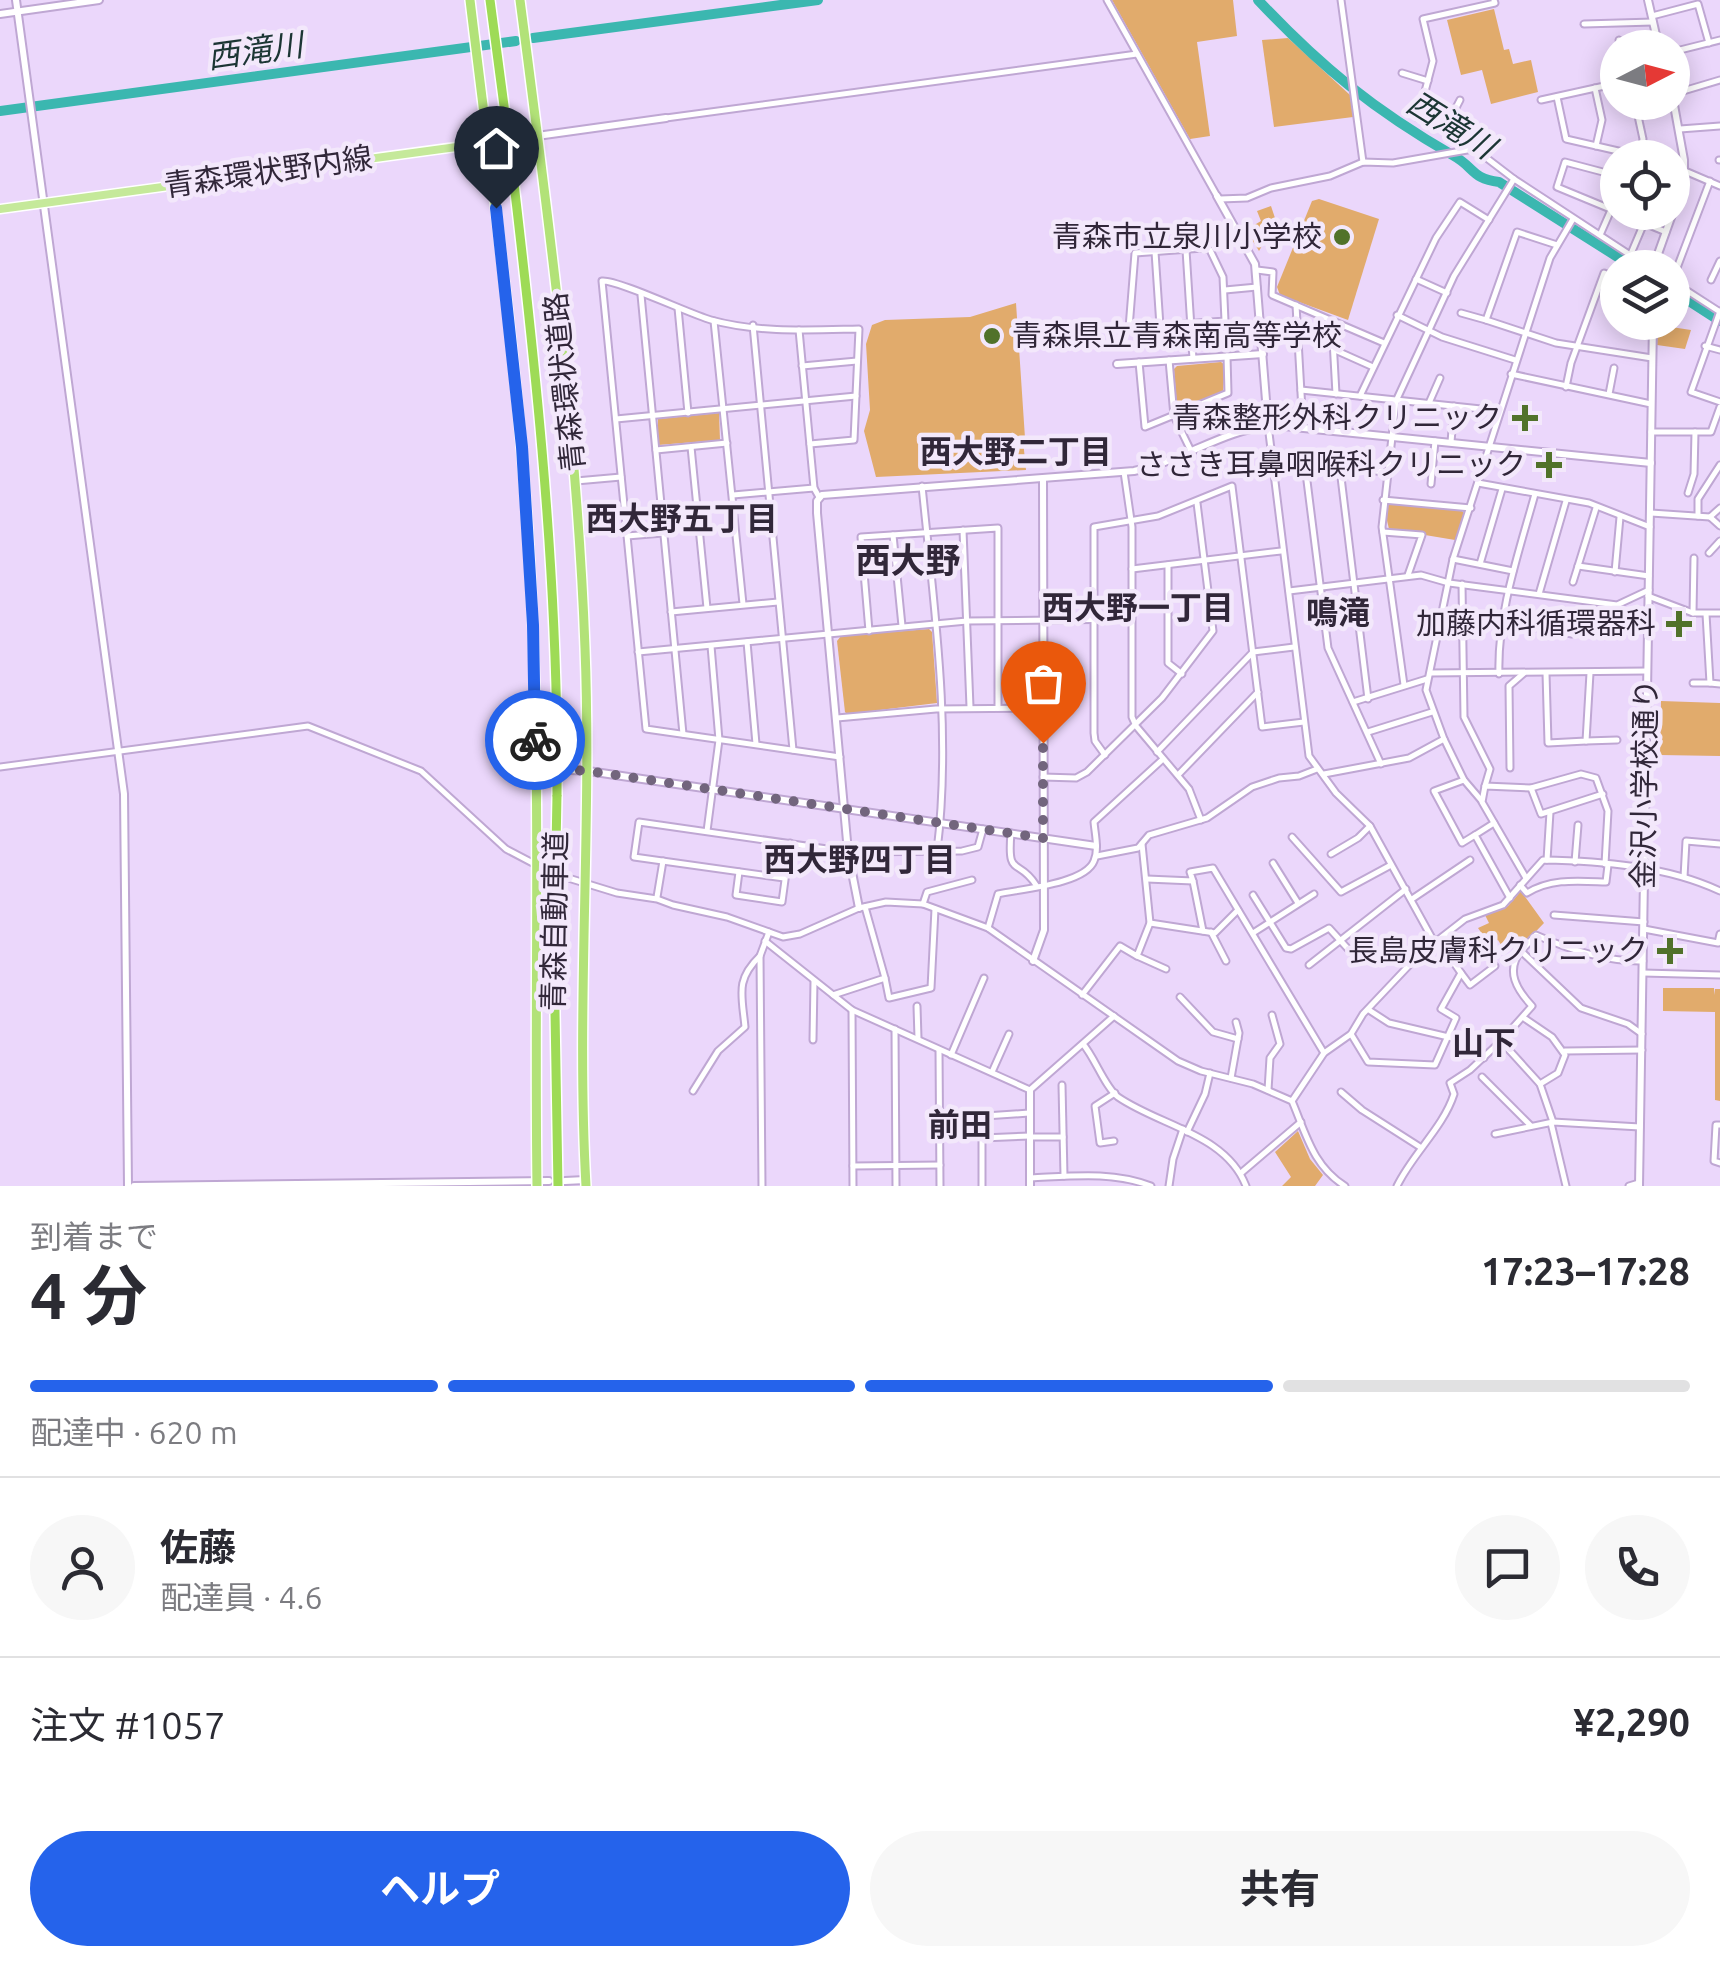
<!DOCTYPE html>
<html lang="ja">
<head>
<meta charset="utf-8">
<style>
	body { margin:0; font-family:Ubuntu,"Noto Sans JP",sans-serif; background:#f7f7f7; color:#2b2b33; height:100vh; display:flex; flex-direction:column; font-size:38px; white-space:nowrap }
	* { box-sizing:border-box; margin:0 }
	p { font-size:32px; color:#7c7c81 }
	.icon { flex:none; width:55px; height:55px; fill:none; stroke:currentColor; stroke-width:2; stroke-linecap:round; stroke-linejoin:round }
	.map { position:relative; height:1186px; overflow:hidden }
	.panel { display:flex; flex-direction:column; background:#fff; flex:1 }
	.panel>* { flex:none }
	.needle { width:65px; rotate:84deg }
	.controls { position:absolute; left:1600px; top:30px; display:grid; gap:20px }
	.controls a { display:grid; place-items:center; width:90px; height:90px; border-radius:50%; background:#fff; box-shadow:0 5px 25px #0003; font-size:50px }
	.pin { position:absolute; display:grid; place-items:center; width:85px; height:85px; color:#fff; margin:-102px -42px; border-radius:50% 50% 50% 0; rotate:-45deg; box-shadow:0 0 10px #0007 }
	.pin .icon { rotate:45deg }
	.courier { position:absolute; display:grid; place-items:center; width:100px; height:100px; margin:-50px; border:8px solid #2563eb; border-radius:50%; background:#fff; color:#222; box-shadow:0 2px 12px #0007 }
	.headline em { font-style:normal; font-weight:700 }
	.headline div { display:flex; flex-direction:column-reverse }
	.headline { display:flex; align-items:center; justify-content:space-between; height:170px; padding:0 30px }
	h1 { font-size:65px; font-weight:700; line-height:75px }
	.bar { display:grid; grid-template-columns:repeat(4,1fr); gap:15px 10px; align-content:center; height:120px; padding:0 30px }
	.bar i { height:12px; border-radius:8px; background:#e1e1e2 }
	.bar .active { background:#2563eb }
	.bar p { grid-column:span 4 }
	.line { display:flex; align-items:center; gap:25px; padding:0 30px; border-top:2px solid #e1e1e2 }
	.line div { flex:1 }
	.round { display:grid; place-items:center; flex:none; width:105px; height:105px; border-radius:52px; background:#f7f7f7 }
	.primary-button { display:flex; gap:20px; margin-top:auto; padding:20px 30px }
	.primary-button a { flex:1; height:115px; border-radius:60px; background:#2563eb; color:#fff; font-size:40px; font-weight:700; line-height:115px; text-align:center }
	.primary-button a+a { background:#f7f7f7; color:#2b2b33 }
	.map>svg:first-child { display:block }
	.green { fill:#e1ab6c }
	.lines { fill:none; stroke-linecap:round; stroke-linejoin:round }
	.river { stroke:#3bb7b0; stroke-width:10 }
	.minor-casing { stroke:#bfa7d3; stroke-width:9 }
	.tertiary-casing { stroke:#bfa7d3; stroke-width:10 }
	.primary-casing { stroke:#fff; stroke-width:11 }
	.trunk-casing { stroke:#fff; stroke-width:12 }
	.motorway-casing { stroke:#fff; stroke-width:12 }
	.minor { stroke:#fff; stroke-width:5 }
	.tertiary { stroke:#fff; stroke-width:6 }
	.primary { stroke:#c5e99a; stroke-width:8 }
	.trunk { stroke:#b2e278; stroke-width:9 }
	.motorway { stroke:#9edb56; stroke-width:9 }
	.motorway-bridge-casing { stroke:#fff; stroke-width:12; stroke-linecap:butt }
	.motorway-bridge { stroke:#9edb56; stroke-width:9 }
	.done { stroke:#72657d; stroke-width:10; stroke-dasharray:0 18 }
	.route { stroke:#2563eb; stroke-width:12 }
	.poi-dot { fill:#51722a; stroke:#f3e8fb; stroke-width:4 }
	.labels { text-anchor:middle; stroke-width:9; stroke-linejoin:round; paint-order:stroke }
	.street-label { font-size:30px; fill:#312739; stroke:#f3e8fb }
	.poi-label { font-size:30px; fill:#312739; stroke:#f3e8fb; text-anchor:end }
	.water-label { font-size:32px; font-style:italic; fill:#1c3634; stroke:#f3e8fb }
	.neighbourhood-label { font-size:32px; font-weight:bold; fill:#312739; stroke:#f3e8fb }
	.quarter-label { font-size:35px; font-weight:bold; fill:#312739; stroke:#f3e8fb }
</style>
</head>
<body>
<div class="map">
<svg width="1720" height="1186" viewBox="0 0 1720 1186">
	<rect width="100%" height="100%" fill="#ebd7fb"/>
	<g class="green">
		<path d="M1112 0H1233L1237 36 1197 42 1210 136 1190 139Z"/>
		<path d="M1494 9 1504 50 1509 49 1513 64 1531 60 1538 92 1491 104 1482 70 1461 75 1447 20Z"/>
		<path d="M1288 38 1350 95 1353 117 1274 127 1262 40Z"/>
		<path d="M1319 199 1379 219 1348 320 1280 295 1277 287 1312 201Z"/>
		<path d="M1271 206 1276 221 1259 251 1246 230 1261 221 1257 211Z"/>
		<path d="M1016 303 1025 438 986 441 1023 440 1026 470 876 477 864 431 870 410 866 344 872 325 885 320 970 317Z"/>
		<path d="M1658 325 1691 330 1685 349 1657 345Z"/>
		<path d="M1221 362 1225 365 1223 391 1180 409 1177 407 1174 369 1177 366Z"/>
		<path d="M719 413 720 440 658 445V419Z"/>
		<path d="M1388 503 1462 511 1465 514 1455 540 1389 529 1385 512Z"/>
		<path d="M929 629 932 632 937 703 847 714 845 712 837 641 841 636Z"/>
		<path d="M1661 701 1720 703V756L1660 755Z"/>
		<path d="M1521 891 1544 923 1518 950 1510 945 1503 948 1498 940 1489 944 1478 928 1489 923 1485 915 1508 906Z"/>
		<path d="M1663 988H1714V995L1715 989H1720V1101L1715 1100V1012L1663 1011Z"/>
		<path d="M1298 1131 1310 1159 1323 1175 1315 1186H1282L1291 1177 1275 1152Z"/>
	</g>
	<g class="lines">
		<g class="river">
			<path d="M1258 0C1321 67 1374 110 1454 156 1474 167 1472 179 1499 182L1635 268"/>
			<path d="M533 38 818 0"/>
			<path d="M0 111 516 41"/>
			<path d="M1672 290 1720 321"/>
		</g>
		<defs>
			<g id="minor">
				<path d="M1107 0 1217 196"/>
				<path d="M1341 0 1363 162"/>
				<path d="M1494 0 1495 3 1423 19 1433 61 1418 118 1446 127 1514 179 1650 268"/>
				<path d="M1652 16 1698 4 1709 43"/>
				<path d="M1584 24 1653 22"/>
				<path d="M1619 40 1621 48"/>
				<path d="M1672 52 1720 40"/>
				<path d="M1402 73 1428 81"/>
				<path d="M1595 88 1602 120 1596 146"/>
				<path d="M1673 94 1720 80"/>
				<path d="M1557 97 1566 139 1640 156 1643 139 1635 102"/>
				<path d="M1541 100 1618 83"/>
				<path d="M666 118 1137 54"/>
				<path d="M1446 127 1460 100"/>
				<path d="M1680 129 1720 126"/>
				<path d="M1719 160H1720"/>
				<path d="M1685 171 1720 186"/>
				<path d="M1618 176 1565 162 1557 187 1666 232"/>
				<path d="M1220 199 1247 198 1271 188 1330 176 1363 162 1393 163 1473 149"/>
				<path d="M1600 235 1611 210"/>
				<path d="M1557 245 1517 232 1486 320 1556 343 1652 358"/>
				<path d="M1203 248 1210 250 1223 277 1225 321 1129 328 1135 253Z"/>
				<path d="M1186 250 1193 359"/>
				<path d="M1155 252 1160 326"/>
				<path d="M1630 256 1644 223"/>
				<path d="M1257 270 1273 272 1272 295 1384 343"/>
				<path d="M1416 279 1447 293"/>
				<path d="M1711 280 1720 261"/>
				<path d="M1672 281 1710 181"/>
				<path d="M1672 281 1720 312"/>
				<path d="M1225 290 1257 287"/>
				<path d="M641 295 683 734"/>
				<path d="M1296 305 1303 428"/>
				<path d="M678 308 688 413"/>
				<path d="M1720 311 1691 392 1720 402"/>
				<path d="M1461 313 1486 320"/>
				<path d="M1397 315 1442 337 1515 360"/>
				<path d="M714 321 743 604"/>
				<path d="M1332 322 1336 394"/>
				<path d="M753 325 793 750"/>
				<path d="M799 330 814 488 819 497"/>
				<path d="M1705 346 1720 350"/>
				<path d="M1335 350 1373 367"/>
				<path d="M1169 360 1174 416 1191 451"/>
				<path d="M1139 362 1145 427 1228 393 1227 356"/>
				<path d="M802 366 857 361"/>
				<path d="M1511 374 1651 404"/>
				<path d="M1566 387 1571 363 1604 273 1618 279"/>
				<path d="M1301 390 1500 411"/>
				<path d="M1609 394 1614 368"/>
				<path d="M1360 396 1436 238 1460 202 1489 220"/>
				<path d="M1429 403 1440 378"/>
				<path d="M616 419 856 396"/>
				<path d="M1268 425 1309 756 1336 793 1370 826 1433 940 1363 1014 1351 1034 1324 1053 1292 1101"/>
				<path d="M1651 432H1711L1720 407"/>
				<path d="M1451 442 1454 406"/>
				<path d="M810 444 854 440 859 329C811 330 758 333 711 320 690 314 616 279 602 281L646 729 840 757"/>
				<path d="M691 447 707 608"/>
				<path d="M656 450 727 443"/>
				<path d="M1271 462 1387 472"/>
				<path d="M1305 465 1328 648 1381 764"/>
				<path d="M1340 469 1368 699"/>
				<path d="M1124 472 1132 527V717L1136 726 1189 789 1201 820"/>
				<path d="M576 481 621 477"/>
				<path d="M1478 483 1589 503 1650 527"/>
				<path d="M1431 484 1435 441"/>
				<path d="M922 486C934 607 952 730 937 851"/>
				<path d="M1688 493 1694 474 1695 432"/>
				<path d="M733 495 814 488"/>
				<path d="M1383 500 1471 508"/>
				<path d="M1596 508 1578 566 1649 576"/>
				<path d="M1651 513 1710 517 1720 508"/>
				<path d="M1698 516V499L1720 465"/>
				<path d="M1710 517 1720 526"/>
				<path d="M963 530 970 707"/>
				<path d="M1383 532 1422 535 1408 575"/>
				<path d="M893 535 902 626"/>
				<path d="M627 536 663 533"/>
				<path d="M1709 553 1720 541"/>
				<path d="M1453 559 1513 571"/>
				<path d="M1480 564 1502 489"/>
				<path d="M1168 565V663L1182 674"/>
				<path d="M1132 569 1281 551"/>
				<path d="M1615 572 1620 517"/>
				<path d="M1573 582 1578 566"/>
				<path d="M1462 584 1464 717 1490 769 1485 786"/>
				<path d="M1289 591 1421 575 1449 583 1617 605 1649 590"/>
				<path d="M1539 594 1566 501"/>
				<path d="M1648 596 1693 613H1720"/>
				<path d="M671 612 778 602"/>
				<path d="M1693 613 1694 558"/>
				<path d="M1706 614 1710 683 1720 684"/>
				<path d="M1476 617 1572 634"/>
				<path d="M869 631 861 537 998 528V708"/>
				<path d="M747 642 756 744"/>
				<path d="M638 652 967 621 1131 619"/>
				<path d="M1430 673 1647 671"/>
				<path d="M1546 673 1548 743 1586 741 1590 673"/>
				<path d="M1499 674C1497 614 1519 552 1535 494"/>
				<path d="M1693 683H1710"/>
				<path d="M1404 685 1382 527 1396 401 1454 276 1514 179"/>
				<path d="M1353 702 1427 679"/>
				<path d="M837 718 936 709 1043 708"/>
				<path d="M1368 732 1432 712"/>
				<path d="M1444 739 1464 780 1481 800"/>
				<path d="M1586 741 1617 740"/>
				<path d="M1157 752 1253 652 1294 647"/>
				<path d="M1105 755 1095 741 1094 733V527L1158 516 1232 486 1262 727 1304 722"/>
				<path d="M0 767 308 726 421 771 506 849 546 870"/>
				<path d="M1510 768 1509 686 1524 673"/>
				<path d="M1324 774 1409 758 1444 739 1426 690 1453 559 1550 258 1573 219"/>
				<path d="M1178 775 1258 692"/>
				<path d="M1043 777 1076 778 1087 772 1162 698 1213 631 1197 503"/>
				<path d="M1464 780 1434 791 1462 843 1475 835"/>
				<path d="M1531 788 1541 814 1603 794"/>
				<path d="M1494 823 1475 835 1510 898"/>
				<path d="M707 831 719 740 711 646"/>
				<path d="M1011 833C1007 879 1018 857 1036 885"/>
				<path d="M1292 837 1341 892 1391 865"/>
				<path d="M1331 854 1358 838 1370 826"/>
				<path d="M1097 856 1138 848 1149 835 1207 818 1252 787 1279 778 1299 776 1317 769"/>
				<path d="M1547 860 1550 812"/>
				<path d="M1575 862 1578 825"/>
				<path d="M1273 863 1298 903"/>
				<path d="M739 872 736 895 782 902 790 843"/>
				<path d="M565 877 617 893 657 899 673 905 727 917 783 937 800 934 859 908 886 902 923 904 988 928 1178 1061 1201 1071 1253 1084 1292 1101C1306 1134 1313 1166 1345 1186"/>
				<path d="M1684 877 1686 841 1720 844"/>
				<path d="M784 878 634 857 639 822 848 852 962 851 978 847 983 829"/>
				<path d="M1526 878 1482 802 1485 786 1531 788 1581 774 1596 778 1608 811 1605 864"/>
				<path d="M1147 879 1193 881 1190 872 1213 868 1324 1053"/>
				<path d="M1193 881 1203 931"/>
				<path d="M1520 885 1527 893C1551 878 1578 881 1606 882L1608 865"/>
				<path d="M1253 895 1286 948 1291 949 1329 928 1359 961"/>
				<path d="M657 897 663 861"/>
				<path d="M1412 899 1470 860"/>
				<path d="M923 904 927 892 972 880"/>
				<path d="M1554 915 1644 922"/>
				<path d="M1150 923 1215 933 1238 910"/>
				<path d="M988 928 998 894C1021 889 1085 884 1094 861 1099 849 1095 834 1094 822L1163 759"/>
				<path d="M1644 929 1718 943 1720 934"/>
				<path d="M1211 932 1226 961"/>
				<path d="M1253 933 1314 894"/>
				<path d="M1433 940H1438L1465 919 1503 905 1543 860C1601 861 1667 866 1720 891"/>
				<path d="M765 941 852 1010 1030 1090 1114 1016"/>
				<path d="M1137 956 1166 969"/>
				<path d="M1309 965 1406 889"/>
				<path d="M1461 973 1470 985 1495 966"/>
				<path d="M1643 973 1720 975"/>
				<path d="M885 978 889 998 931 988 935 909"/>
				<path d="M833 995 885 978 865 907"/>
				<path d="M1082 995 1120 946 1137 956 1150 923 1142 844"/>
				<path d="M1180 997 1213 1032 1238 1039"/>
				<path d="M917 1006 918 1038"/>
				<path d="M852 1010 853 1186"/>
				<path d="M1369 1010 1389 1023 1457 1039 1484 1058"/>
				<path d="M1524 1018 1552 1037 1565 1055 1558 1073 1540 1084"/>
				<path d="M895 1029 896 1186"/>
				<path d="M1351 1034 1368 1062 1435 1065 1456 1018 1441 1009 1461 973 1438 940"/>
				<path d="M1642 1034 1628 1024 1581 1008 1521 951 1536 935C1570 950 1606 962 1643 961"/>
				<path d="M813 1040 814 981"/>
				<path d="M1501 1041 1532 1006C1517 990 1505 971 1521 951"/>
				<path d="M1083 1044C1095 1058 1105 1087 1118 1097 1160 1126 1226 1134 1246 1186"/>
				<path d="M939 1050 940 1186"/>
				<path d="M1565 1051 1642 1050"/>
				<path d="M951 1055 984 978"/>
				<path d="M992 1072 1009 1034"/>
				<path d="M1482 1077 1531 1126"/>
				<path d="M1231 1078 1239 1033 1236 1022"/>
				<path d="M1062 1085 1064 1176"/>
				<path d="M1268 1090 1270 1058 1280 1044 1272 1015"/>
				<path d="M693 1091 718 1051 745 1027C742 995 735 980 760 956"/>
				<path d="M1341 1092 1362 1110 1420 1147"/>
				<path d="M1551 1123 1566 1186"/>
				<path d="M1720 1125H1716L1714 1161 1720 1163"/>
				<path d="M1187 1132 1205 1094 1210 1073"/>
				<path d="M1495 1134 1553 1122 1640 1127"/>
				<path d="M985 1136V1116L1029 1113"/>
				<path d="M1031 1137H1063"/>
				<path d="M1114 1141 1100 1143 1095 1106 1115 1093"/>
				<path d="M853 1166 940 1165"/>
				<path d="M1241 1173 1301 1122"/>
				<path d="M1031 1178C1072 1176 1113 1171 1151 1186"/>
				<path d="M762 1186 760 956 769 932"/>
				<path d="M982 1186V1138L1030 1136"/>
				<path d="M1169 1186 1173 1159 1183 1129"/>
				<path d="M1397 1186C1413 1153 1443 1128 1454 1094L1450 1083 1470 1070 1501 1041 1540 1084 1553 1122"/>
				<path d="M1629 1186 1639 1183"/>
			</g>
			<g id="tertiary">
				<path d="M16 0 124 794 128 1186"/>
				<path d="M1648 0 1659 48"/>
				<path d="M0 14 99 0"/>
				<path d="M537 136 666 118"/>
				<path d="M1217 196 1255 264 1268 425"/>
				<path d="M1653 268 1684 181V160L1672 94"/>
				<path d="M1117 364 1263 354"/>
				<path d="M537 768 588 771 1096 846"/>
				<path d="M859 908 848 852 817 513V501L822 495 1134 471C1183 461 1224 429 1274 425L1651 463"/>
				<path d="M1033 961 1044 930 1043 479"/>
				<path d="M1030 1090V1186"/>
				<path d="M565 1181 585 1180"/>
				<path d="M134 1186 549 1181"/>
				<path d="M1639 1186 1653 322"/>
			</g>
			<path id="primary" d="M0 209 537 136"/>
			<g id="trunk">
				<path d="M470 0C492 183 518 366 529 550 542 761 534 974 537 1186"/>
				<path d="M520 0C548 215 577 431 585 648 592 827 576 1007 586 1186"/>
			</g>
			<g id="motorway">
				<path d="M490 0 506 121"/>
				<path d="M511 158C534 352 555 545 557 740"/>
				<path d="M557 795 554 954 558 1186"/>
			</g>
		</defs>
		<use href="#minor" class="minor-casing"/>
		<use href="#tertiary" class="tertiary-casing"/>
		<use href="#primary" class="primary-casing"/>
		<use href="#trunk" class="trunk-casing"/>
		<use href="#motorway" class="motorway-casing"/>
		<use href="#minor" class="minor"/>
		<use href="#tertiary" class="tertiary"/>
		<use href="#primary" class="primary"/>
		<use href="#trunk" class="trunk"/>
		<use href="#motorway" class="motorway"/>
		<defs>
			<g id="motorway-bridge">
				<path d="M506 121 511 158"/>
				<path d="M557 795V740"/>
			</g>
		</defs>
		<use href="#motorway-bridge" class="motorway-bridge-casing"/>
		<use href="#motorway-bridge" class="motorway-bridge"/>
	</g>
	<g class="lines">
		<path class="done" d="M535 740 536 768 588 771 1043 838V743"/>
		<path class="route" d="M496 208 522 447 533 625 535 740"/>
	</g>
	<g class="poi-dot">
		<circle cx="1342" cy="237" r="10"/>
		<circle cx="992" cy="336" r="10"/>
		<path d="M1520 403h10v10h10v10h-10v10h-10v-10h-10v-10h10z"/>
		<path d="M1544 450h10v10h10v10h-10v10h-10v-10h-10v-10h10z"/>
		<path d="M1674 609h10v10h10v10h-10v10h-10v-10h-10v-10h10z"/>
		<path d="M1665 936h10v10h10v10h-10v10h-10v-10h-10v-10h10z"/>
	</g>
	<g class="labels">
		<g class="street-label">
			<text transform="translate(268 172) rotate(-8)" y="10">青森環状野内線</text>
			<text transform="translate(565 382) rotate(-96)" y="10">青森環状道路</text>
			<text transform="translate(1645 784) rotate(-89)" y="10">金沢小学校通り</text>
			<text transform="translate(555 921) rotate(-89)" y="10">青森自動車道</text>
		</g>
		<g class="poi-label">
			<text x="1322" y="247">青森市立泉川小学校</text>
			<text x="1012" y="346" text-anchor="start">青森県立青森南高等学校</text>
			<text x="1502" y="428">青森整形外科クリニック</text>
			<text x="1526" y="475">ささき耳鼻咽喉科クリニック</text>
			<text x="1656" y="634">加藤内科循環器科</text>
			<text x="1648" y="961">長島皮膚科クリニック</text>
		</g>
		<g class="water-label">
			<text transform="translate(255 51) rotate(-8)" y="11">西滝川</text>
			<text transform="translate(1451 125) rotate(32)" y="11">西滝川</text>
		</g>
		<g class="neighbourhood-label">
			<text x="1016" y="463">西大野二丁目</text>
			<text x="682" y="530">西大野五丁目</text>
			<text x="1138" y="619">西大野一丁目</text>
			<text x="1338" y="624">鳴滝</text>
			<text x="860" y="871">西大野四丁目</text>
			<text x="1484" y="1054">山下</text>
			<text x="960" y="1136">前田</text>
		</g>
		<g class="quarter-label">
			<text x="908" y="573">西大野</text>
		</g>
	</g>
</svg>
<div class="controls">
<a><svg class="needle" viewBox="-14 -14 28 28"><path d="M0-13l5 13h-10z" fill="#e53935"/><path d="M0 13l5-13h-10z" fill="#7c7c81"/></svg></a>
<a><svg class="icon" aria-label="locate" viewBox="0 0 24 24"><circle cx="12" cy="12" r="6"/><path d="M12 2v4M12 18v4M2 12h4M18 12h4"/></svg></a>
<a><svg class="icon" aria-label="layers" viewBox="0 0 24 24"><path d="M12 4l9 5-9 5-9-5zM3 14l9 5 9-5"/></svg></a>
</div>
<div class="pin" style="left:1043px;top:743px;background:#ea580c"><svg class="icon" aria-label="bag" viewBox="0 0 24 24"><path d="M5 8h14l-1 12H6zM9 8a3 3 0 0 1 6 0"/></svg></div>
<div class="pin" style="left:496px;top:208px;background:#1f2937"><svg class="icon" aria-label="home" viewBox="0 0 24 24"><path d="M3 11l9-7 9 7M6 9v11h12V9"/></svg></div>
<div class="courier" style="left:535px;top:740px"><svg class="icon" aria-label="bike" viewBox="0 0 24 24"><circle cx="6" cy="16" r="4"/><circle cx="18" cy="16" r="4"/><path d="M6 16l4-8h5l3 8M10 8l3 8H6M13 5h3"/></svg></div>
</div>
<section class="panel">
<div class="headline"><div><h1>4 分</h1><p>到着まで</p></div><em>17:23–17:28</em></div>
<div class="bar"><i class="active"></i><i class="active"></i><i class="active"></i><i></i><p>配達中 · 620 m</p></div>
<div class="line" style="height:180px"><a class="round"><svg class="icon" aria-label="person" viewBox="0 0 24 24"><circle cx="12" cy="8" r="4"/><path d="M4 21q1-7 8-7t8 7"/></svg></a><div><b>佐藤</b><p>配達員 · 4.6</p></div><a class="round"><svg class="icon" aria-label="chat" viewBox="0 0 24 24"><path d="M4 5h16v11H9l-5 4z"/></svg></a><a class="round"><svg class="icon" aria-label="phone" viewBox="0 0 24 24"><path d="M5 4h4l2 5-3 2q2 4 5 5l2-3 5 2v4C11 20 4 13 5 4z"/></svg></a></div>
<div class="line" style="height:130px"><div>注文 #1057</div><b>¥2,290</b></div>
<div class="primary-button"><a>ヘルプ</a><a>共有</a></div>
</section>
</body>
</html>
